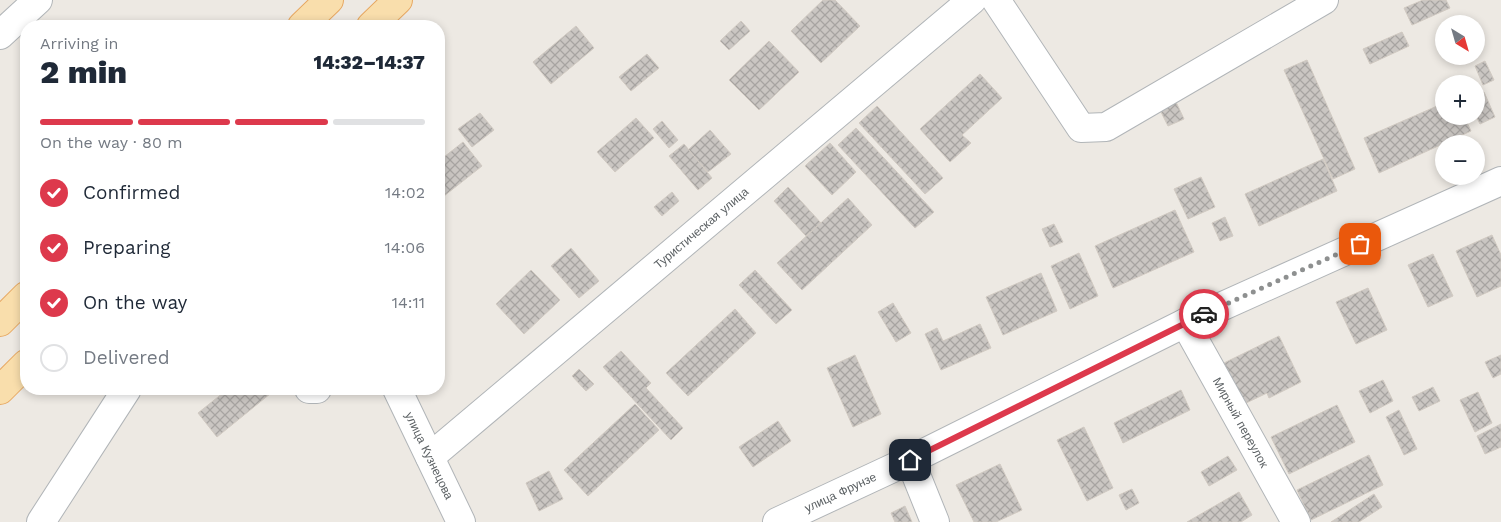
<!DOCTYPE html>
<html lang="en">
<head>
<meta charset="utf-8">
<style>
	body { margin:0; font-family:"Work Sans",sans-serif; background:#f6f6f7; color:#1f2937; height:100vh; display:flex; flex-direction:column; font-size:19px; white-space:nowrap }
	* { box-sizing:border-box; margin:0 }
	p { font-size:16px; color:#747a83 }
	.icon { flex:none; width:28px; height:28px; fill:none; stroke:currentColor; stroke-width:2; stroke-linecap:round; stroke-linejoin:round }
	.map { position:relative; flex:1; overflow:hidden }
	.side { position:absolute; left:20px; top:20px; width:425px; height:375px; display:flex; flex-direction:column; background:#fff; border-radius:20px; box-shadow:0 2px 8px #0003 }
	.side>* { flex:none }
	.needle { width:32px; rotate:143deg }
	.fabs { position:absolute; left:1435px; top:15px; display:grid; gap:10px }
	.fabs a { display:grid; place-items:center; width:50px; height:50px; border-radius:50%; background:#fff; box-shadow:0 2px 8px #0003; font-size:25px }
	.pin { position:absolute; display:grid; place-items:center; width:42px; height:42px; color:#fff; margin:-21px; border-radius:10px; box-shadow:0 2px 8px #0006 }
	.courier { position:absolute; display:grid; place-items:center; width:50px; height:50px; margin:-25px; border:4px solid #dd394c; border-radius:50%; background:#fff; color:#222; box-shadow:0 1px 6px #0007 }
	.headline em { font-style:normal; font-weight:800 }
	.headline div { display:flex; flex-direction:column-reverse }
	.headline { display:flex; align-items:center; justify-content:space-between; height:85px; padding:0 20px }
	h1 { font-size:32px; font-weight:800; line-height:38px }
	.bar { display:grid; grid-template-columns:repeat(4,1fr); gap:8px 5px; align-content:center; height:60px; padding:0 20px }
	.bar i { height:6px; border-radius:4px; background:#e0e1e3 }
	.bar .on { background:#dd394c }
	.bar p { grid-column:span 4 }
	ol { padding:0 20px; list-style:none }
	li { display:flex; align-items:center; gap:15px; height:55px }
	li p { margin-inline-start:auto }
	li .icon { padding:5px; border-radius:50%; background:#dd394c; color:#fff; stroke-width:4 }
	li:last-child { color:#747a83 }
	li i { width:28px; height:28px; border:2px solid #e0e1e3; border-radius:50% }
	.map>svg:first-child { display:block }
	.building { fill:url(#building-cross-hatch); stroke:#d1cac2 }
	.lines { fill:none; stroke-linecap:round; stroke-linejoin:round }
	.minor-casing { stroke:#b1b5b8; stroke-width:30 }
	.major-casing { stroke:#e7a862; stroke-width:30 }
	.minor { stroke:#fff; stroke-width:28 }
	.major { stroke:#f9deac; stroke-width:28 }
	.done { stroke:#8e9090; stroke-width:5; stroke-dasharray:0 9 }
	.route { stroke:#dd394c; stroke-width:6 }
	.labels { text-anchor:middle; stroke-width:4.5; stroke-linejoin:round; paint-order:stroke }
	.street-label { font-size:12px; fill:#5b6063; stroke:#fff }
</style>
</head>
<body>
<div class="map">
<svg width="1501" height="522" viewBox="0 0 1501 522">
	<defs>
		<pattern id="building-cross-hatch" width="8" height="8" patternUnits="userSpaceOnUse" patternTransform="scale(1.25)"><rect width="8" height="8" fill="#cac6c2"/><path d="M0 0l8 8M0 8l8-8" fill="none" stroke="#a7a4a1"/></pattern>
	</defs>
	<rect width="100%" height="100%" fill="#ede9e3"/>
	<g class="building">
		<path d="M823 0H835L860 26 821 63 791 31Z"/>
		<path d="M1423 0H1446L1450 8 1412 25 1404 8Z"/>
		<path d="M741 21 750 31 729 50 720 41Z"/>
		<path d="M576 26 594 48 551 84 533 62Z"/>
		<path d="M1402 32 1409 46 1370 64 1363 49Z"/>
		<path d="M769 41 799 72 759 110 729 80Z"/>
		<path d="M647 54 659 68 631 91 619 77Z"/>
		<path d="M1307 60 1355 169 1333 179 1284 70Z"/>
		<path d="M1485 61 1494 80 1483 85 1475 66Z"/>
		<path d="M980 74 1002 98 962 135 971 143 950 162 920 129Z"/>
		<path d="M1484 92 1495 117 1480 124 1476 116V95Z"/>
		<path d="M1176 102 1184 119 1168 126 1160 110Z"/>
		<path d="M1444 103V116H1464L1471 131 1379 173 1364 138Z"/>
		<path d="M877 106 943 178 925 194 859 123Z"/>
		<path d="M480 113 494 130 472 147 458 129Z"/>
		<path d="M636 118 654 138 615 172 597 152Z"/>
		<path d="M662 121 678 140 669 148 653 129Z"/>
		<path d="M856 128 934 212 915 228 838 145Z"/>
		<path d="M710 130 731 154 708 172 688 150Z"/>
		<path d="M463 142 482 166 439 200V161Z"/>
		<path d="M830 143 856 172 832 195 805 166Z"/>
		<path d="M684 144 712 178 698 190 669 156Z"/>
		<path d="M1323 159 1337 191 1259 226 1245 194Z"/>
		<path d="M1201 177 1215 207 1188 219 1174 189Z"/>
		<path d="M788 187 821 223 806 236 774 201Z"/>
		<path d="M672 192 679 201 662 216 654 207Z"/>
		<path d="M848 198 872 225 802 290 777 263Z"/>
		<path d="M1175 210 1194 252 1113 288 1095 246Z"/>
		<path d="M1225 217 1233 236 1220 241 1212 223Z"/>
		<path d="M1054 224 1063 242 1050 247 1042 229Z"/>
		<path d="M1492 235 1501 255V286L1477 297 1456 251Z"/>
		<path d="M571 248 599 281 579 298 551 266Z"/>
		<path d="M1079 253 1098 296 1070 309 1051 266Z"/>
		<path d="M1433 254 1453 296 1428 307 1408 265Z"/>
		<path d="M531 270 560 300 524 334 496 304Z"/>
		<path d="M755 270 792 310 776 324 739 285Z"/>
		<path d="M1041 273 1057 311 1003 335 986 297Z"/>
		<path d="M1368 288 1387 330 1356 344 1336 302Z"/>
		<path d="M893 303 911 333 896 342 878 312Z"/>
		<path d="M735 309 756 333 688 396 666 373Z"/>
		<path d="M980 324 991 348 941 370 925 334 937 328 943 341Z"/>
		<path d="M1279 336 1301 382 1269 398 1267 393 1244 404 1224 363Z"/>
		<path d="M621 351 651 383 646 388 683 428 671 440 603 367Z"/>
		<path d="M855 355 881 414 853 427 827 368Z"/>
		<path d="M1501 355V374L1493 378 1485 362Z"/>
		<path d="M579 369 594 384 586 391 572 376Z"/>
		<path d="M1383 380 1393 401 1370 413 1359 391Z"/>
		<path d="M1433 387 1440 401 1419 411 1412 397Z"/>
		<path d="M228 389H276L217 437 198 413Z"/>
		<path d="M1181 390 1190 410 1123 443 1114 423Z"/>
		<path d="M1478 392 1492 423 1475 432 1460 400Z"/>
		<path d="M635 404 659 430 588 496 564 470Z"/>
		<path d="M1337 405 1355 442 1289 474 1271 437Z"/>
		<path d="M1399 410 1417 449 1404 455 1386 417Z"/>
		<path d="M778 421 791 441 753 467 739 447Z"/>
		<path d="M1501 424V447L1485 454 1477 436Z"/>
		<path d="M1084 427 1113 488 1087 501 1057 440Z"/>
		<path d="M1369 455 1383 485 1311 520 1297 490Z"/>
		<path d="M1228 456 1237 470 1209 486 1201 472Z"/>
		<path d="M1000 464 1022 510 996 522H974L956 485Z"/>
		<path d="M549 471 563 499 539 511 526 483Z"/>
		<path d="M1132 489 1139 503 1126 510 1119 495Z"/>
		<path d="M1239 492 1252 515 1241 522H1187Z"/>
		<path d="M1374 494 1382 507 1359 522H1331Z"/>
		<path d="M905 506 912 522H895L891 513Z"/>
	</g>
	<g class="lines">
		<defs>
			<g id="minor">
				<path d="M996 0 1081 128 1106 127 1324 0"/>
				<path d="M0 35 38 0"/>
				<path id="s1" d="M1185 323 1296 522"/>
				<path d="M309 389H317"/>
				<path id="s2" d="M397 389 461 522"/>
				<path id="s3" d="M430 457 972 0"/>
				<path d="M910 460 935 522"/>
				<path d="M41 522 127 389"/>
				<path id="s4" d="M777 522 910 460 1185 323 1501 181"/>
			</g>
			<g id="major">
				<path d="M302 26 329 0"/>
				<path d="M371 26 398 0"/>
				<path d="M0 322 26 296"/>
				<path d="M0 390 26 364"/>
			</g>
		</defs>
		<use href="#minor" class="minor-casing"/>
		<use href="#major" class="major-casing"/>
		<use href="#minor" class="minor"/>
		<use href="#major" class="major"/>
	</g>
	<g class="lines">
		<path class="done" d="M1204 314 1360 244"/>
		<path class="route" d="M910 460 1204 314"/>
	</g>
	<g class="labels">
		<g class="street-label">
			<text dy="4" stroke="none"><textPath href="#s3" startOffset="355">Туристическая улица</textPath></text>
			<text dy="4" stroke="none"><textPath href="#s1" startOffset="114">Мирный переулок</textPath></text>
			<text dy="4" stroke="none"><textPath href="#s2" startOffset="74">улица Кузнецова</textPath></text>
			<text dy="4" stroke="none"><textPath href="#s4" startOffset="70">улица Фрунзе</textPath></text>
		</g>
	</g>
</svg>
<div class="fabs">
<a><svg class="needle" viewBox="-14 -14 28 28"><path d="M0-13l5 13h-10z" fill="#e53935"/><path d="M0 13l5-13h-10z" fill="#747a83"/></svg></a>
<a>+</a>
<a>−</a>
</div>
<div class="pin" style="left:1360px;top:244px;background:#ea580c"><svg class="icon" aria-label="bag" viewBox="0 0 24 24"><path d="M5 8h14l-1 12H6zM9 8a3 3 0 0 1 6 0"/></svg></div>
<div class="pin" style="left:910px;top:460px;background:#1f2937"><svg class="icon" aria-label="home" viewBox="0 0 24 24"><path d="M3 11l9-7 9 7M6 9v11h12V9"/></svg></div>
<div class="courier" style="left:1204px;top:314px"><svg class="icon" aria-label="car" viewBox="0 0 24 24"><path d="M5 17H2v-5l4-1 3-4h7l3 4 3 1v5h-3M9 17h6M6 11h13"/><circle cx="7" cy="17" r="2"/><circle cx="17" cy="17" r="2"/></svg></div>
<section class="side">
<div class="headline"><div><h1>2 min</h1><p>Arriving in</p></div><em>14:32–14:37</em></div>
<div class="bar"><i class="on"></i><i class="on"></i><i class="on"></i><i></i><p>On the way · 80 m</p></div>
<ol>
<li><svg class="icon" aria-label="check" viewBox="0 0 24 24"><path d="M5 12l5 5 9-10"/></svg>Confirmed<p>14:02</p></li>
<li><svg class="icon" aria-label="check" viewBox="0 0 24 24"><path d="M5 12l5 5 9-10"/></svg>Preparing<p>14:06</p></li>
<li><svg class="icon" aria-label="check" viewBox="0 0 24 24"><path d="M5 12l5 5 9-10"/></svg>On the way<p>14:11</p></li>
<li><i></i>Delivered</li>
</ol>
</section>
</div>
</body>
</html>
